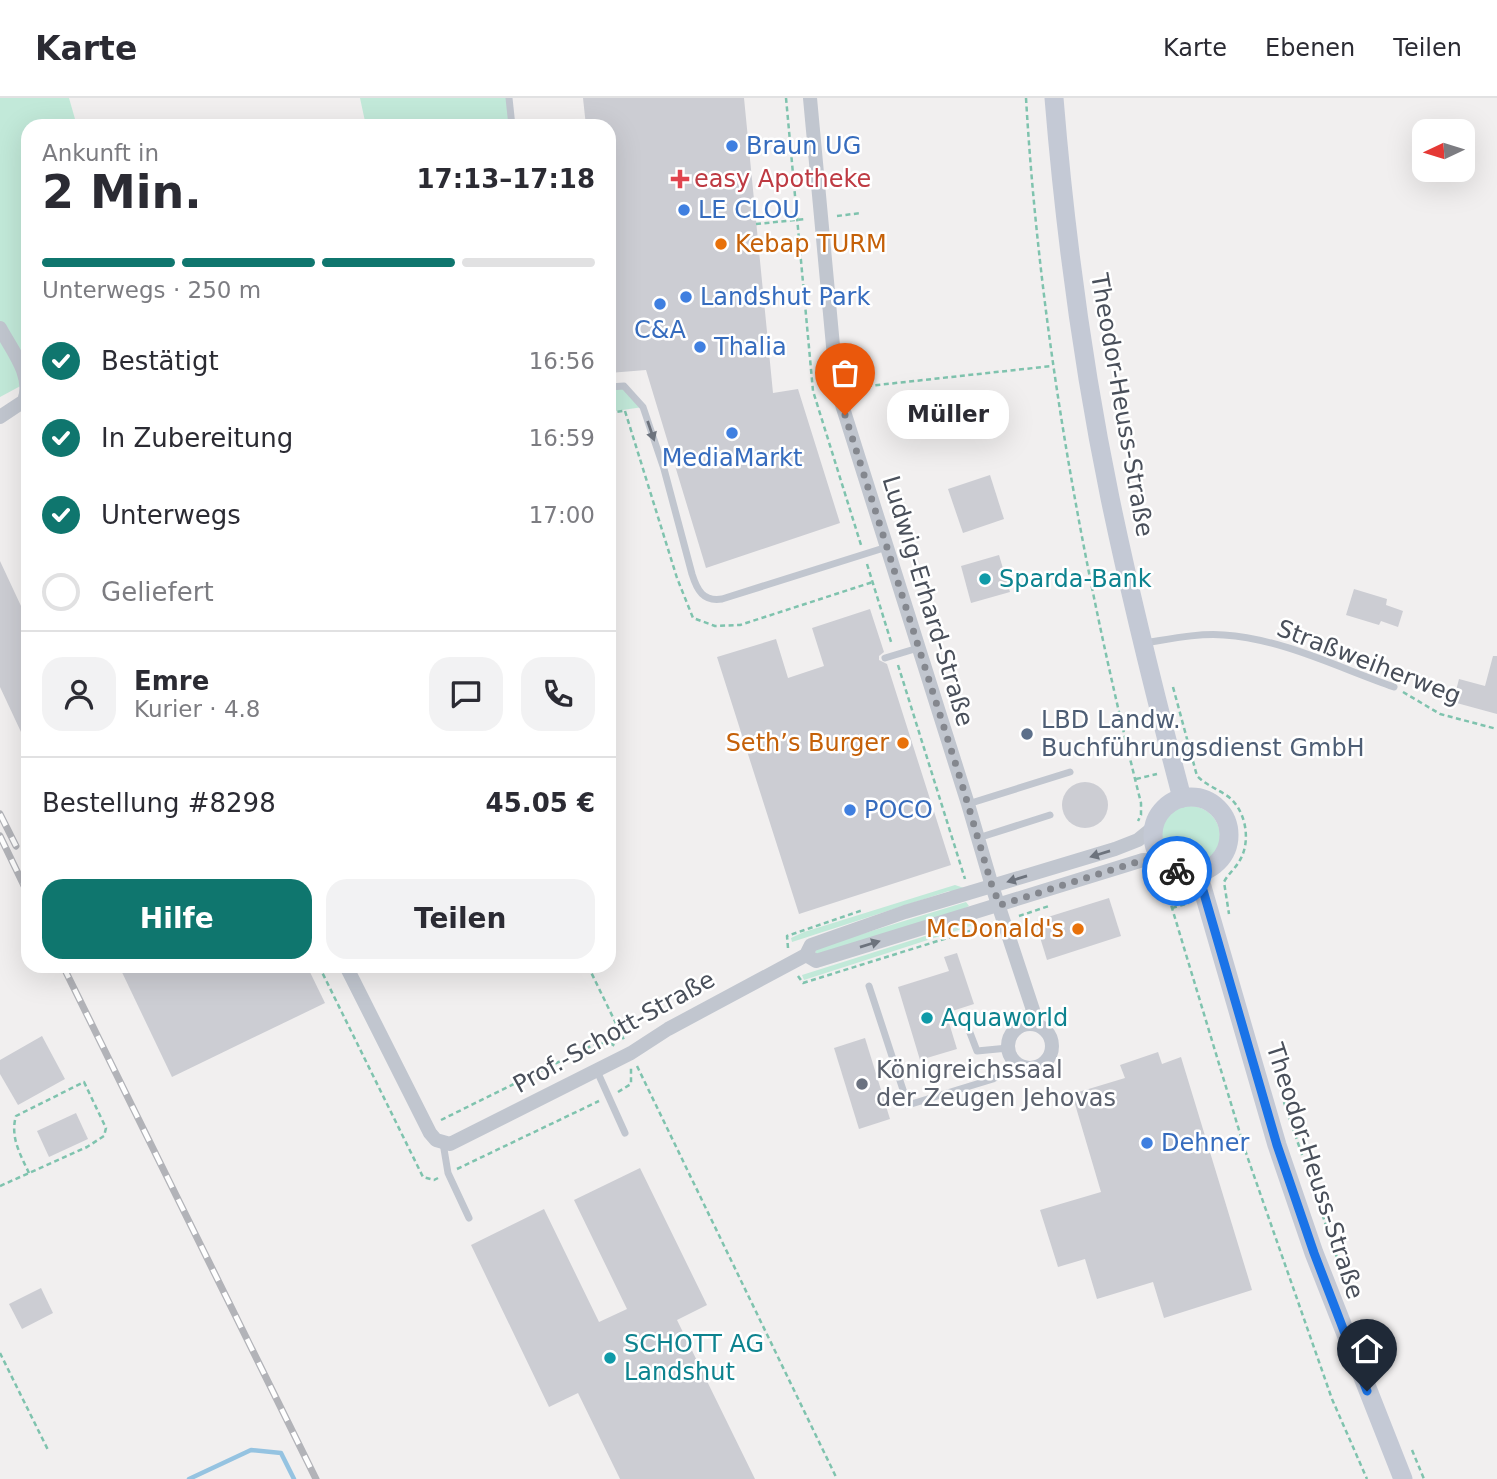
<!DOCTYPE html>
<html lang="de">
<head>
<meta charset="utf-8">
<style>
	body { margin:0; font-family:"DejaVu Sans",sans-serif; background:#f2f2f3; color:#2b2b33; height:100vh; display:flex; flex-direction:column; font-size:26px; white-space:nowrap }
	* { box-sizing:border-box; margin:0 }
	p { font-size:23px; color:#7c7c81 }
	.icon { flex:none; width:38px; height:38px; fill:none; stroke:currentColor; stroke-width:2; stroke-linecap:round; stroke-linejoin:round }
	.map { position:relative; flex:1; overflow:hidden }
	.panel { position:absolute; left:21px; top:21px; width:595px; height:854px; display:flex; flex-direction:column; background:#fff; border-radius:21px; box-shadow:0 7px 28px #0002 }
	.panel>* { flex:none }
	.needle { width:46px; rotate:266deg }
	.fabs { position:absolute; left:1412px; top:21px; display:grid; gap:14px }
	.fabs a { display:grid; place-items:center; width:63px; height:63px; border-radius:14px; background:#fff; box-shadow:0 7px 28px #0002; font-size:35px }
	.pin { position:absolute; display:grid; place-items:center; width:60px; height:60px; color:#fff; margin:-72px -30px; border-radius:50% 50% 50% 0; rotate:-45deg; box-shadow:0 0 7px #0007 }
	.pin .icon { rotate:45deg }
	.courier { position:absolute; display:grid; place-items:center; width:70px; height:70px; margin:-35px; border:5px solid #1a73e8; border-radius:50%; background:#fff; color:#222; box-shadow:0 2px 9px #0007 }
	.bubble { position:absolute; height:49px; border-radius:21px; background:#fff; box-shadow:0 7px 28px #0002; font-size:23px; font-weight:700; line-height:49px; text-align:center }
	.head em { font-style:normal; font-weight:700 }
	.head div { display:flex; flex-direction:column-reverse }
	.head { display:flex; align-items:center; justify-content:space-between; height:119px; padding:0 21px }
	h1 { font-size:46px; font-weight:700; line-height:52px }
	.bar { display:grid; grid-template-columns:repeat(4,1fr); gap:10px 7px; align-content:center; height:84px; padding:0 21px }
	.bar i { height:9px; border-radius:5px; background:#e1e1e2 }
	.bar .selected { background:#0f766e }
	.bar p { grid-column:span 4 }
	.line { display:flex; align-items:center; gap:18px; padding:0 21px; border-top:2px solid #e1e1e2 }
	.line div { flex:1 }
	.round { display:grid; place-items:center; flex:none; width:74px; height:74px; border-radius:21px; background:#f2f2f3 }
	ol { padding:0 21px; list-style:none }
	li { display:flex; align-items:center; gap:21px; height:77px }
	li p { margin-inline-start:auto }
	li .icon { padding:7px; border-radius:50%; background:#0f766e; color:#fff; stroke-width:4 }
	li:last-child { color:#7c7c81 }
	li i { width:38px; height:38px; border:4px solid #e1e1e2; border-radius:50% }
	.action { display:flex; gap:14px; margin-top:auto; padding:14px 21px }
	.action a { flex:1; height:80px; border-radius:21px; background:#0f766e; color:#fff; font-size:28px; font-weight:700; line-height:80px; text-align:center }
	.action a+a { background:#f2f2f3; color:#2b2b33 }
	header { display:flex; align-items:center; gap:42px; box-sizing:border-box; height:98px; padding:0 35px; background:#fff; border-bottom:2px solid #e1e1e2 }
	header strong { font-size:33px }
	nav { display:flex; gap:38px; margin-inline-start:auto; font-size:24px }
	.map>svg:first-child { display:block }
	.green { fill:#c2e9d9 }
	.lines { fill:none; stroke-linecap:round; stroke-linejoin:round }
	.stream { stroke:#95c3e1; stroke-width:4.5 }
	.building { fill:#cccdd3 }
	.path { stroke:#7fc3ae; stroke-width:2.5; stroke-dasharray:5 3.5; stroke-linecap:butt }
	.lane { stroke:#c1c6cf; stroke-width:7 }
	.street { stroke:#c1c6cf; stroke-width:14 }
	.secondary { stroke:#c4c9d5; stroke-width:19 }
	.rail-casing { stroke:#b2b3b8; stroke-width:7 }
	.rail { stroke:#fff; stroke-width:4.5; stroke-dasharray:13; stroke-linecap:butt }
	.oneway { fill:#6d737d }
	.done { stroke:#84878e; stroke-width:7; stroke-dasharray:0 12.6 }
	.route { stroke:#1a73e8; stroke-width:9 }
	.shop-dot { fill:#3f7fe0; stroke:#fff; stroke-width:2.5 }
	.health-dot { fill:#e0444e; stroke:#fff; stroke-width:2.5 }
	.food-dot { fill:#e8710a; stroke:#fff; stroke-width:2.5 }
	.culture-dot { fill:#0f9aa8; stroke:#fff; stroke-width:2.5 }
	.service-dot { fill:#5c6f8a; stroke:#fff; stroke-width:2.5 }
	.worship-dot { fill:#6b7280; stroke:#fff; stroke-width:2.5 }
	.labels { text-anchor:middle; stroke-width:5; stroke-linejoin:round; paint-order:stroke }
	.shop-label { font-size:24px; fill:#366cbe; stroke:#fff; text-anchor:start }
	.health-label { font-size:24px; fill:#be3a42; stroke:#fff; text-anchor:start }
	.food-label { font-size:24px; fill:#c56008; stroke:#fff; text-anchor:end }
	.street-label { font-size:24px; fill:#494f5a; stroke:#fff }
	.culture-label { font-size:24px; fill:#0d838f; stroke:#fff; text-anchor:start }
	.service-label { font-size:24px; fill:#4e5e75; stroke:#fff; text-anchor:start }
	.worship-label { font-size:24px; fill:#5b616d; stroke:#fff; text-anchor:start }
</style>
</head>
<body>
<header>
<strong>Karte</strong>
<nav><a>Karte</a><a>Ebenen</a><a>Teilen</a></nav>
</header>
<div class="map">
<svg width="1497" height="1381" viewBox="0 0 1497 1381">
	<rect width="100%" height="100%" fill="#f1efef"/>
	<g class="green">
		<path d="M0 0H69L77 28H28V284L0 299Z"/>
		<path d="M360 0H509L512 28H366Z"/>
		<path d="M624 288 643 309 609 314V289Z"/>
		<circle cx="1190" cy="738" r="30"/>
		<path d="M955 787 964 790 956 796 949 793 792 844 791 840 804 834Z"/>
		<path d="M966 804 969 808 959 813 815 857 816 850Z"/>
		<path d="M963 822H974L971 828 804 882 802 877 960 827Z"/>
	</g>
	<g class="lines">
		<path class="stream" d="M189 1381 251 1352 281 1355 294 1381"/>
	</g>
	<g class="building">
		<path d="M583 0H744L773 295 798 291 840 425 706 470 646 272 609 275V28H586Z"/>
		<path d="M990 377 1004 421 963 435 948 391Z"/>
		<path d="M999 457 1010 494 971 505 961 468Z"/>
		<path d="M0 463 28 523V649L0 589Z"/>
		<path d="M1354 491 1387 501 1386 507 1403 513 1398 529 1381 523 1379 527 1346 517Z"/>
		<path d="M870 511 884 554 879 558V562L887 566 951 767 799 816 717 559 776 541 788 580 824 568 812 530Z"/>
		<path d="M1493 558H1497V616L1453 604 1459 581 1485 588Z"/>
		<circle cx="1085" cy="707" r="23"/>
		<path d="M1109 800 1121 838 1047 862 1035 823Z"/>
		<path d="M957 855 974 906 946 915 957 951 920 962 898 889 949 873 944 859Z"/>
		<path d="M119 868H307L325 905 172 979Z"/>
		<path d="M42 938 65 981 18 1007 0 976V962Z"/>
		<path d="M865 940 890 1021 859 1031 834 950Z"/>
		<path d="M1158 954 1162 966 1181 959 1252 1192 1164 1220 1153 1184 1097 1201 1085 1161 1058 1169 1040 1112 1101 1094 1072 996 1125 980 1120 967Z"/>
		<path d="M76 1015 88 1041 49 1059 37 1033Z"/>
		<path d="M640 1070 707 1207 677 1222 755 1381H620L578 1295 549 1309 471 1147 544 1111 599 1224 627 1211 574 1102Z"/>
		<path d="M41 1190 53 1215 22 1231 9 1206Z"/>
	</g>
	<g class="lines">
		<g class="path">
			<path d="M786 0 813 293 861 447"/>
			<path d="M1026 0C1040 238 1083 474 1141 705V717L1138 723"/>
			<path d="M837 118 861 115"/>
			<path d="M756 126 806 121"/>
			<path d="M850 290 1052 268"/>
			<path d="M625 313 677 480 693 520 715 528 740 527 873 484"/>
			<path d="M609 315 623 313"/>
			<path d="M867 466 892 547"/>
			<path d="M898 567 965 781"/>
			<path d="M1173 589 1197 678C1207 688 1220 692 1230 700 1246 714 1251 743 1240 762 1236 770 1228 776 1224 784L1229 816"/>
			<path d="M1403 594 1440 616 1497 631"/>
			<path d="M1136 681 1157 676"/>
			<path d="M1156 778 1166 792 1172 810 1245 1052 1332 1301 1367 1381"/>
			<path d="M1172 810 1189 805"/>
			<path d="M1019 818 1049 808"/>
			<path d="M788 850 787 838 863 812"/>
			<path d="M319 868 423 1079 434 1082 438 1080"/>
			<path d="M588 868 625 944"/>
			<path d="M798 878 803 885 989 827"/>
			<path d="M637 968 837 1381"/>
			<path d="M618 994 631 986V969"/>
			<path d="M1284 1004 1346 1186"/>
			<path d="M441 1022 597 945H610L615 948"/>
			<path d="M457 1071 599 1003"/>
			<path d="M0 1088 87 1049 104 1038 106 1030 84 984 16 1018C10 1039 20 1056 29 1075"/>
			<path d="M0 1255 49 1354"/>
			<path d="M1412 1352 1424 1381"/>
		</g>
		<g class="lane">
			<path d="M509 0 512 28"/>
			<path d="M609 289 624 288 643 309 664 371 692 476C697 492 703 504 722 501L887 449"/>
			<path d="M1144 545C1170 541 1198 535 1224 537 1283 541 1339 570 1394 589"/>
			<path d="M885 560 918 550"/>
			<path d="M968 706 1070 674"/>
			<path d="M978 740 1050 717"/>
			<path d="M869 888 908 1007 993 981 1018 967"/>
			<path d="M967 927 977 953 1008 950"/>
			<path d="M597 973 625 1035"/>
			<path d="M443 1045 448 1075 469 1120"/>
		</g>
		<g class="street">
			<path d="M810 0 837 291 968 706 992 788 1033 912 1026 926"/>
			<path d="M0 230C11 251 34 278 24 303L0 319"/>
			<path d="M806 857 816 863 1143 762 1163 763"/>
			<path d="M346 868 430 1035 436 1042 450 1046 631 955 668 931 806 857 811 847 905 814 1115 751 1138 742 1154 729"/>
			<circle cx="1030" cy="948" r="22"/>
		</g>
		<g class="secondary">
			<path d="M1054 0C1065 134 1083 269 1110 400 1131 501 1156 601 1182 700"/>
			<circle cx="1191" cy="737" r="38"/>
			<path d="M1198 775 1277 1047 1314 1155 1403 1381"/>
		</g>
		<defs>
			<g id="rail">
				<path d="M0 716 16 748"/>
				<path d="M0 738 28 796"/>
				<path d="M63 868 316 1381"/>
			</g>
		</defs>
		<use href="#rail" class="rail-casing"/>
		<use href="#rail" class="rail"/>
	</g>
	<defs><path id="oneway-solid" d="M-6-.8H1V-3.2L6.5 0L1 3.2V.8H-6Z" transform="scale(1.75)"/></defs>
	<g class="oneway">
		<use href="#oneway-solid" transform="translate(651 333) rotate(71)"/>
		<use href="#oneway-solid" transform="translate(1100 756) rotate(163)"/>
		<use href="#oneway-solid" transform="translate(1017 781) rotate(163)"/>
		<use href="#oneway-solid" transform="translate(870 846) rotate(-17)"/>
	</g>
	<g class="lines">
		<path class="done" d="M845 317 961 683 992 788 1000 807 1143 762 1163 763 1177 773"/>
		<path class="route" d="M1177 773 1198 775 1277 1047 1314 1155 1367 1293"/>
	</g>
	<g class="shop-dot">
		<circle cx="732" cy="48" r="7"/>
		<circle cx="684" cy="112" r="7"/>
		<circle cx="686" cy="199" r="7"/>
		<circle cx="660" cy="206" r="7"/>
		<circle cx="700" cy="249" r="7"/>
		<circle cx="732" cy="335" r="7"/>
		<circle cx="850" cy="712" r="7"/>
		<circle cx="1147" cy="1045" r="7"/>
	</g>
	<path class="health-dot" d="M676.5 70.5h7v7h7v7h-7v7h-7v-7h-7v-7h7z"/>
	<g class="food-dot">
		<circle cx="721" cy="146" r="7"/>
		<circle cx="903" cy="645" r="7"/>
		<circle cx="1078" cy="831" r="7"/>
	</g>
	<g class="culture-dot">
		<circle cx="985" cy="481" r="7"/>
		<circle cx="927" cy="920" r="7"/>
		<circle cx="610" cy="1260" r="7"/>
	</g>
	<circle class="service-dot" cx="1027" cy="636" r="7"/>
	<circle class="worship-dot" cx="862" cy="986" r="7"/>
	<g class="labels">
		<g class="shop-label">
			<text x="746" y="56">Braun UG</text>
			<text x="698" y="120">LE CLOU</text>
			<text x="700" y="207">Landshut Park</text>
			<text x="660" y="240" text-anchor="middle">C&amp;A</text>
			<text x="714" y="257">Thalia</text>
			<text x="732" y="368" text-anchor="middle">MediaMarkt</text>
			<text x="864" y="720">POCO</text>
			<text x="1161" y="1053">Dehner</text>
		</g>
		<g class="health-label">
			<text x="694" y="89">easy Apotheke</text>
		</g>
		<g class="food-label">
			<text x="735" y="154" text-anchor="start">Kebap TURM</text>
			<text x="889" y="653">Seth’s Burger</text>
			<text x="1064" y="839">McDonald's</text>
		</g>
		<g class="street-label">
			<text transform="translate(1122 307) rotate(80)" y="8">Theodor-Heuss-Straße</text>
			<text transform="translate(928 503) rotate(73)" y="8">Ludwig-Erhard-Straße</text>
			<text transform="translate(1369 564) rotate(21)" y="8">Straßweiherweg</text>
			<text transform="translate(614 934) rotate(-29)" y="8">Prof.-Schott-Straße</text>
			<text transform="translate(1315 1073) rotate(72)" y="8">Theodor-Heuss-Straße</text>
		</g>
		<g class="culture-label">
			<text x="999" y="489">Sparda-Bank</text>
			<text x="941" y="928">Aquaworld</text>
			<text x="624" y="1254">SCHOTT AG<tspan x="624" dy="28">Landshut</tspan></text>
		</g>
		<g class="service-label">
			<text x="1041" y="630">LBD Landw.<tspan x="1041" dy="28">Buchführungsdienst GmbH</tspan></text>
		</g>
		<g class="worship-label">
			<text x="876" y="980">Königreichssaal<tspan x="876" dy="28">der Zeugen Jehovas</tspan></text>
		</g>
	</g>
</svg>
<div class="fabs">
<a><svg class="needle" viewBox="-14 -14 28 28"><path d="M0-13l5 13h-10z" fill="#e53935"/><path d="M0 13l5-13h-10z" fill="#7c7c81"/></svg></a>
</div>
<div class="pin" style="left:845px;top:317px;background:#ea580c"><svg class="icon" aria-label="bag" viewBox="0 0 24 24"><path d="M5 8h14l-1 12H6zM9 8a3 3 0 0 1 6 0"/></svg></div>
<div class="pin" style="left:1367px;top:1293px;background:#1f2937"><svg class="icon" aria-label="home" viewBox="0 0 24 24"><path d="M3 11l9-7 9 7M6 9v11h12V9"/></svg></div>
<div class="courier" style="left:1177px;top:773px"><svg class="icon" aria-label="bike" viewBox="0 0 24 24"><circle cx="6" cy="16" r="4"/><circle cx="18" cy="16" r="4"/><path d="M6 16l4-8h5l3 8M10 8l3 8H6M13 5h3"/></svg></div>
<div class="bubble" style="left:887px;top:292px;width:122px">Müller</div>
<section class="panel">
<div class="head"><div><h1>2 Min.</h1><p>Ankunft in</p></div><em>17:13–17:18</em></div>
<div class="bar"><i class="selected"></i><i class="selected"></i><i class="selected"></i><i></i><p>Unterwegs · 250 m</p></div>
<ol>
<li><svg class="icon" aria-label="check" viewBox="0 0 24 24"><path d="M5 12l5 5 9-10"/></svg>Bestätigt<p>16:56</p></li>
<li><svg class="icon" aria-label="check" viewBox="0 0 24 24"><path d="M5 12l5 5 9-10"/></svg>In Zubereitung<p>16:59</p></li>
<li><svg class="icon" aria-label="check" viewBox="0 0 24 24"><path d="M5 12l5 5 9-10"/></svg>Unterwegs<p>17:00</p></li>
<li><i></i>Geliefert</li>
</ol>
<div class="line" style="height:126px"><a class="round"><svg class="icon" aria-label="person" viewBox="0 0 24 24"><circle cx="12" cy="8" r="4"/><path d="M4 21q1-7 8-7t8 7"/></svg></a><div><b>Emre</b><p>Kurier · 4.8</p></div><a class="round"><svg class="icon" aria-label="chat" viewBox="0 0 24 24"><path d="M4 5h16v11H9l-5 4z"/></svg></a><a class="round"><svg class="icon" aria-label="phone" viewBox="0 0 24 24"><path d="M5 4h4l2 5-3 2q2 4 5 5l2-3 5 2v4C11 20 4 13 5 4z"/></svg></a></div>
<div class="line" style="height:91px"><div>Bestellung #8298</div><b>45.05 €</b></div>
<div class="action"><a>Hilfe</a><a>Teilen</a></div>
</section>
</div>
</body>
</html>
